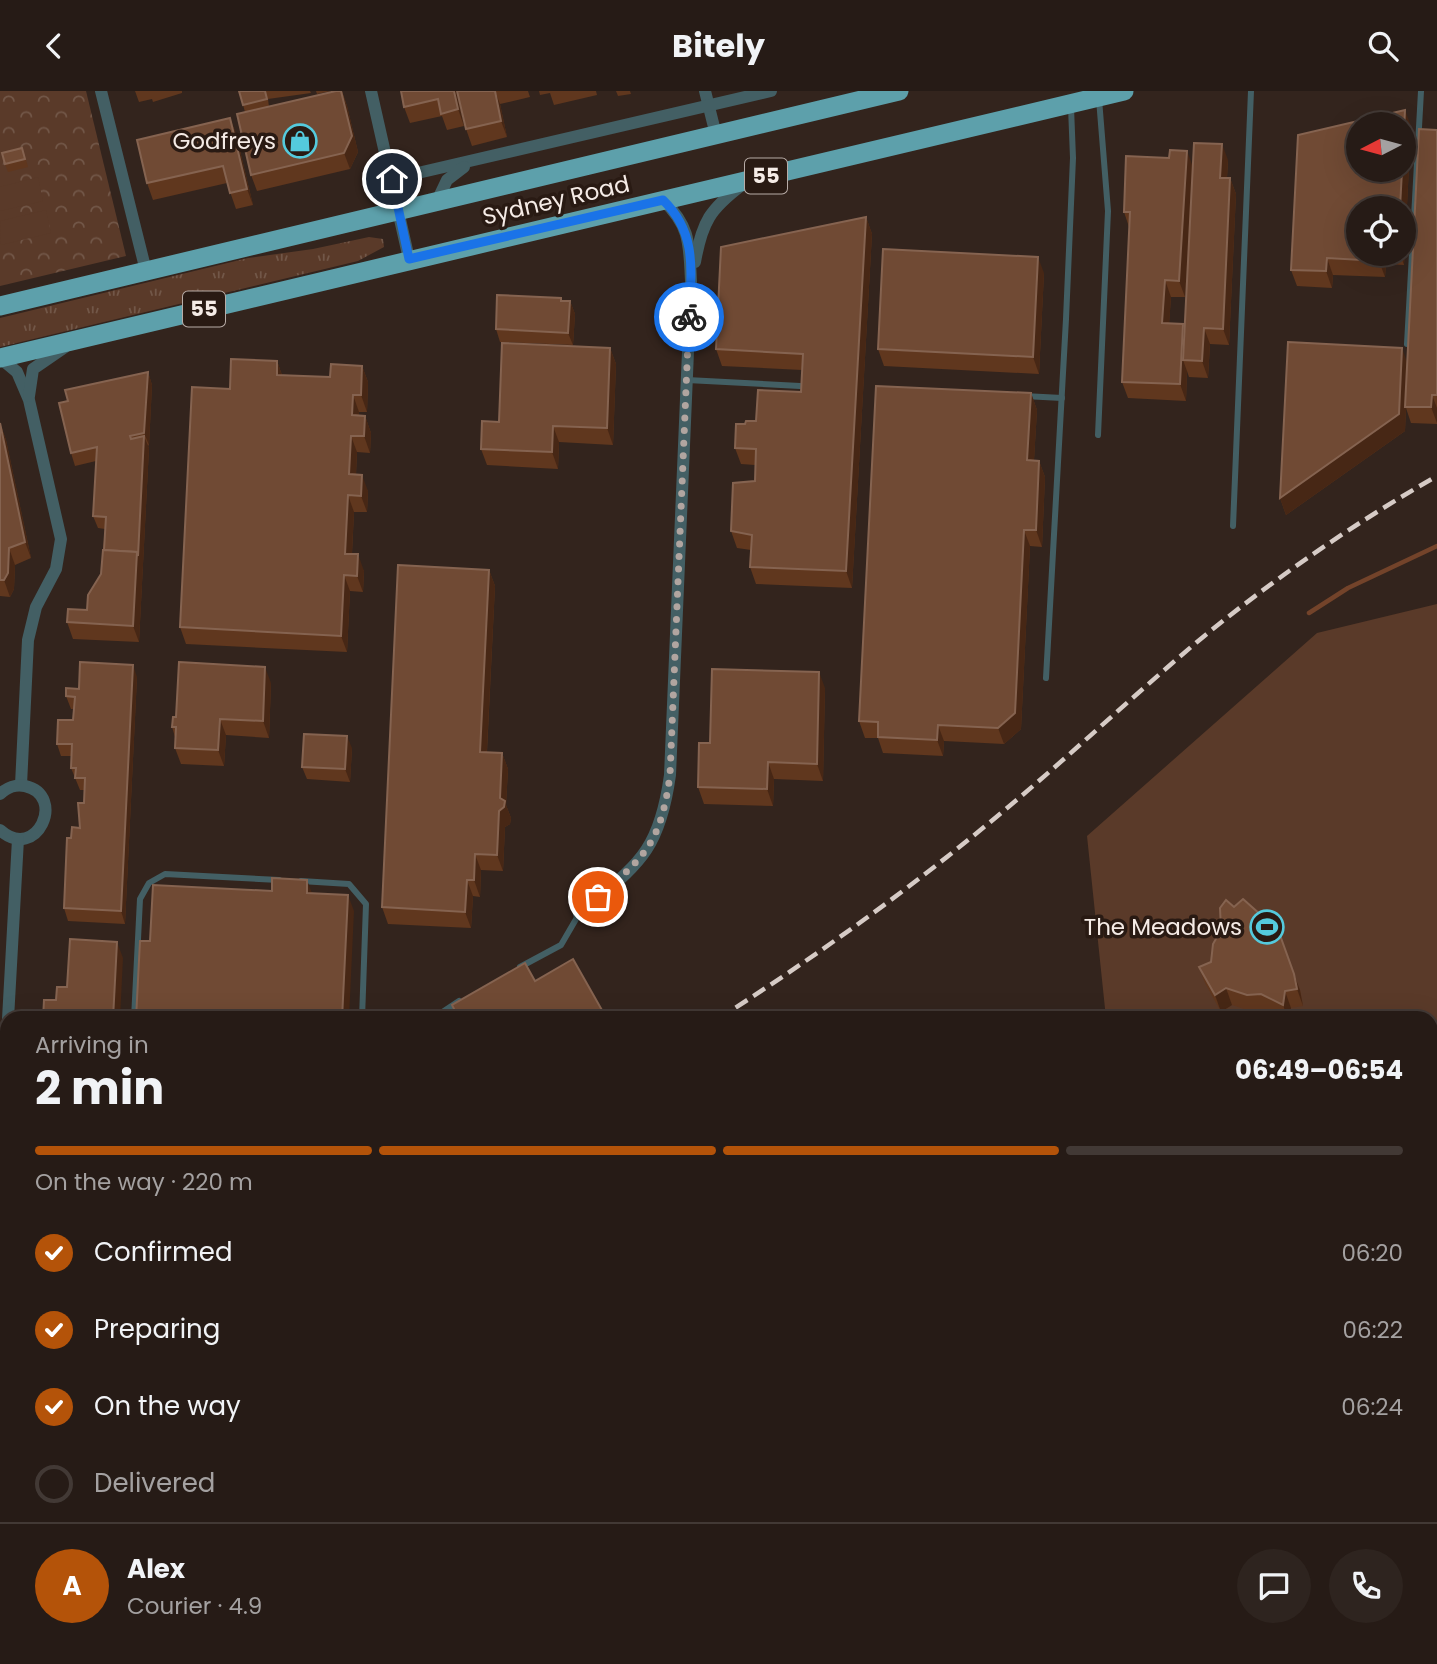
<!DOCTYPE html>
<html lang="en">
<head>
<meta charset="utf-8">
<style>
	body { margin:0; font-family:Poppins,sans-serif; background:#2e241f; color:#f1f3f6; height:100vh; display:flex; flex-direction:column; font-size:26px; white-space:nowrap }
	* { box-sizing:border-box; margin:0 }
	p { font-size:23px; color:#a4a1a1 }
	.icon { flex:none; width:38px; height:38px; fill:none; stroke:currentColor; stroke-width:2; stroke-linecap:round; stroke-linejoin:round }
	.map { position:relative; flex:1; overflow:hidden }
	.side { position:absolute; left:0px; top:920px; width:1438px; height:653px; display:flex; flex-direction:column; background:#261b16; border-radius:21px 21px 0 0; box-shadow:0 7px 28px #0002,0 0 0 2px #423935 }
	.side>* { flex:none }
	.needle { width:46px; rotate:264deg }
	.tools { position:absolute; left:1346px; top:21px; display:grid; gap:14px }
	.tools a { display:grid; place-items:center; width:70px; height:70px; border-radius:50%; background:#261b16; box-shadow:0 7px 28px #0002,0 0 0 2px #423935; font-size:35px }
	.pin { position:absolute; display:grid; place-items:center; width:60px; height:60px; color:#fff; margin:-30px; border:4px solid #fff; border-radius:50%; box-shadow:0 2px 7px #0007 }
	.courier { position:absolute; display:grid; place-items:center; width:70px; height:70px; margin:-35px; border:5px solid #1a73e8; border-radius:50%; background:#fff; color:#222; box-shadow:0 2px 9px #0007 }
	.headline em { font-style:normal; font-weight:700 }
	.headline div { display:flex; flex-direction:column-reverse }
	.headline { display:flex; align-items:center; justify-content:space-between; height:119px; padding:0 35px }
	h1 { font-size:46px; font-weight:700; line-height:52px }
	.bar { display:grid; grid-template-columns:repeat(4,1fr); gap:10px 7px; align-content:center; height:84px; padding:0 35px }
	.bar i { height:9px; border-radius:5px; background:#423935 }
	.bar .current { background:#b45309 }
	.bar p { grid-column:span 4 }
	.line { display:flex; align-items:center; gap:18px; padding:0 35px; border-top:2px solid #423935 }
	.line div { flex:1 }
	.round { display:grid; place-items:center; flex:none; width:74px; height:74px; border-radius:37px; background:#2e241f }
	ol { padding:0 35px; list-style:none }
	li { display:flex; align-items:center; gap:21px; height:77px }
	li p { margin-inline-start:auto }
	li .icon { padding:7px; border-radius:50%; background:#b45309; color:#fff; stroke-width:4 }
	li:last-child { color:#a4a1a1 }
	li i { width:38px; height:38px; border:4px solid #423935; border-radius:50% }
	header { display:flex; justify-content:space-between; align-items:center; height:91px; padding:0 35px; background:#261b16; font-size:32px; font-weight:700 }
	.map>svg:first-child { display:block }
	.grass { fill:url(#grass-tufts) }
	.park { fill:url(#park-crowns) }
	.garden { fill:#5a3a29 }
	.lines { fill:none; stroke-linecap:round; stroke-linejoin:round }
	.stream { stroke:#73432a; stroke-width:4.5 }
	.service { stroke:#435f64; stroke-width:6 }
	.minor { stroke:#435f64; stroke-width:12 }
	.trunk { stroke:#5da0ab; stroke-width:19 }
	.rail { stroke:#d6cbc6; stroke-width:4.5; stroke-dasharray:14 7; stroke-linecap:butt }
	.wall { fill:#60371e; fill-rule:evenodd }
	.shaded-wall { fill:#472715 }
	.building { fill:#704a34; stroke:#856350; stroke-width:2 }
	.done { stroke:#b1a5a0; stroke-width:7; stroke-dasharray:0 12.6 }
	.route { stroke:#1a73e8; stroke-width:9 }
	.labels { text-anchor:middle; stroke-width:7; stroke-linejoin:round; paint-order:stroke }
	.shield { fill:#291a13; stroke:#b8aca7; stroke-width:2 }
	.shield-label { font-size:21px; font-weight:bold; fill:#f5ebe6 }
	.poi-label { font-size:23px; fill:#f5ebe6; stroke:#291a13; text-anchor:end }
	.street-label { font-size:23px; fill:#f5ebe6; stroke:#291a13 }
</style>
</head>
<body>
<header><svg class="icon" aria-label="back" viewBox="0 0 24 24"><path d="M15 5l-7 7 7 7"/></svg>Bitely<svg class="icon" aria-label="search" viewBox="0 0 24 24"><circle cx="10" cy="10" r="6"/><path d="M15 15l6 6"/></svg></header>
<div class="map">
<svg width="1437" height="1573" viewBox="0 0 1437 1573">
	<defs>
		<pattern id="grass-tufts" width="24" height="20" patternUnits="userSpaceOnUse" patternTransform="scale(1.75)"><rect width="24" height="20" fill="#5a3a29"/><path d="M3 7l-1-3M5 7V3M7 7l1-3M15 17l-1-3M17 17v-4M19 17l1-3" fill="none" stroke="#725748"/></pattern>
		<pattern id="park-crowns" width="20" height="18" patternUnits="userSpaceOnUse" patternTransform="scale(1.75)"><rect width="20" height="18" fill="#5a3a29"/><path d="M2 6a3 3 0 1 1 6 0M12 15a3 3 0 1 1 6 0" fill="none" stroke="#725748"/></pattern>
	</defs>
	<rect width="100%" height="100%" fill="#33241d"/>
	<path class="grass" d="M369 146 383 148 384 156 358 170 0 256V227L248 167 313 158Z"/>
	<path class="park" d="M0 0H86L126 165 0 195Z"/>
	<g class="garden">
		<path d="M38 86 43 110 0 120V96Z"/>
		<path d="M46 119 51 142 1 154 0 130Z"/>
		<path d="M1437 513V1324L1432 1325V928L1106 927 1087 745 1317 542Z"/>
	</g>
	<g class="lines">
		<path class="stream" d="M1309 522 1348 497 1437 455"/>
		<g class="service">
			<path d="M1407 253 1421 0"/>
			<path d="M687 289 800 295"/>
			<path d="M1024 305 1062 307"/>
			<path d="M1098 344 1108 120 1099 8"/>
			<path d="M1233 435 1251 0"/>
			<path d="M1046 587 1066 228 1073 67 1071 16"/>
			<path d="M301 790 349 793 366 813 362 928"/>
			<path d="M520 876 561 854 579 823"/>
			<path d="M134 928 140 808 149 792 165 783 279 789"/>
			<path d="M432 928 459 910"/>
			<path d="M0 1349 7 1346"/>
			<path d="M268 1566 269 1573"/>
		</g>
		<g class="minor">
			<path d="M101 0 146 180"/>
			<path d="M371 0 409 168"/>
			<path d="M705 0 716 44"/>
			<path d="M392 88 771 0"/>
			<path d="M437 110 447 89 464 76"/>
			<path d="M695 171C702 131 710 118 742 94"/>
			<path d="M0 267 17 281 29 309 61 448 56 478 36 516 28 549 21 694"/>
			<path d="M29 305 33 278 65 256"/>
			<path d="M0 703C8 696 15 693 25 695 67 704 37 772 0 739"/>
			<path d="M579 823C636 774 659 764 670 684L691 190C689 154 691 136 663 109"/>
			<path d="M8 928 18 748"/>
			<path d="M1 1069 7 956"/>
			<path d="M1432 1364 1437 1363"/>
			<path d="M1432 1377H1437"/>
			<path d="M319 1566 320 1573"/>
			<path d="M949 1566 950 1573"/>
		</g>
		<g class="trunk">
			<path d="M0 215 899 0"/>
			<path d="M0 267 1124 0"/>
		</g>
		<g class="rail">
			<path d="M718 928C812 868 903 803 989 732 1060 674 1127 610 1197 551 1272 489 1353 433 1437 385"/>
			<path d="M0 1271 7 1268"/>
		</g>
	</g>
	<g class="wall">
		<path d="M135 0H182V2L153 11 152 8 139 11Z"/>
		<path d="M239 0H310L311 2 268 8 269 16 342 0 347 15 358 61 350 78 257 100 251 84 245 21Z"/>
		<path d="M316 0H331L317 3Z"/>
		<path d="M401 0H456L464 35 447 39 442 25 410 32 404 16Z"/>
		<path d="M457 0H528L530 6 500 13 507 46 472 55 466 38Z"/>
		<path d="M539 0H596L597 4 554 14 550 2 540 4Z"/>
		<path d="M616 0H630L631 3 618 5Z"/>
		<path d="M230 27 236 43 253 114 236 118 227 92 153 109 147 92Z"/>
		<path d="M1411 35 1404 174 1386 173 1385 186 1333 184 1332 197 1297 195 1291 179ZM1358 117 1404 163H1358Z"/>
		<path d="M1437 39V333L1411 332 1406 317 1405 340 1286 424 1280 407 1408 273Z"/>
		<path d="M25 65 28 76 8 81 5 73Z"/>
		<path d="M1228 69 1227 87H1230L1236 103 1229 254 1210 253 1208 287 1189 286 1187 280 1186 310 1128 307 1122 291 1129 136 1124 121 1192 74ZM1190 121 1185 240 1183 233H1169L1171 206H1185Z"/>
		<path d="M866 126 872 143 852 497 756 493 750 476 751 459 737 457 731 440 755 390V374L741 373 735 357 745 333 756 330 801 301 802 279 722 275 716 258Z"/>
		<path d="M1044 182 1039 283 884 275 878 258Z"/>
		<path d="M561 207 562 210H570L575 223 573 254 500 251 496 238Z"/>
		<path d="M610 257 616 273 613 354 559 351 558 378 487 374 481 358 499 331Z"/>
		<path d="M277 270 282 284 330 286 362 275 368 291 367 321H359V325H365L371 342 370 362 357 361 356 384 368 400 367 421H354L352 463 364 480 363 501 350 500 347 561 186 553 180 536 230 298Z"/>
		<path d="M148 281 152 294 149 354 148 355 149 357 139 551 73 548 67 531 87 519 101 483 105 438 98 437 93 425 96 370 75 375 71 362 68 310Z"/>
		<path d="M1031 302 1037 319 1034 369 1039 370 1045 386 1042 456 1030 455 1021 638 1004 653 944 650 943 665 883 662 878 647H865L859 630Z"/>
		<path d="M0 332 6 349 31 467 15 474 14 498 10 506 0 505Z"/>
		<path d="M489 479 495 495 487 661 502 662 508 678 506 714 511 727 510 733 505 736 503 780 481 779 480 806 473 805 471 837 388 833 382 816Z"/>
		<path d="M137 586 125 833 68 830 64 817 71 747 80 737 84 712 85 699H80L71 677 72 665H61L57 653 73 629 74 618H71L66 605 79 598Z"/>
		<path d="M271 592 269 647 226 644 224 675 181 673 175 657V646L172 636 176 626Z"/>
		<path d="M825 597 823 690 774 688 773 715 704 713 698 696 710 652Z"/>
		<path d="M352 657 350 691 307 688 302 676Z"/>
		<path d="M1234 816 1300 899 1303 915 1291 917 1289 928H1283L1267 919 1253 921 1232 914 1221 921 1205 892 1199 876 1211 871Z"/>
		<path d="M7 1202V1236L0 1239V1205Z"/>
		<path d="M987 1566H1137L1138 1573H988Z"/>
	</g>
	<g class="shaded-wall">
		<path d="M341 0 347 15 358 61 350 78 344 62Z"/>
		<path d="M454 0H456L464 35 458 18Z"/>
		<path d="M495 0 500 13 507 46 501 30Z"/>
		<path d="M1405 19 1411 35 1404 174 1400 163H1404V117H1400L1402 79H1404Z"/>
		<path d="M230 27 236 43 253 114 247 98Z"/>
		<path d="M1222 53 1228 69 1226 103 1220 87Z"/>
		<path d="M1187 60 1193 76 1185 206 1179 190Z"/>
		<path d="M1230 87 1236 103 1229 254 1223 238Z"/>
		<path d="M866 126 872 143 852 497 846 480Z"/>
		<path d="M1380 163H1382L1386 173 1385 186 1379 170Z"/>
		<path d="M1038 166 1044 182 1039 283 1033 266Z"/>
		<path d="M1327 167 1333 184 1332 197 1326 180Z"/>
		<path d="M1165 189 1171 206 1168 249 1162 232Z"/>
		<path d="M570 210 575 223 573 254 568 242Z"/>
		<path d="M1183 233 1189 250 1183 269 1187 280 1186 310 1180 293Z"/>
		<path d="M1204 237 1210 253 1208 287 1202 270Z"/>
		<path d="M610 257 616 273 613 354 607 337Z"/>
		<path d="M1402 257 1408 274 1405 340 1286 424 1280 407Z"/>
		<path d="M277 270 283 287 277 284Z"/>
		<path d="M362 275 368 291 367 321 361 304Z"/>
		<path d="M148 281 152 294 149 354 144 342Z"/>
		<path d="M1031 302 1037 319 1033 386 1027 369Z"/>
		<path d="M353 304 359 321 358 341 352 324Z"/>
		<path d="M1432 304 1437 317V332L1431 316Z"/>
		<path d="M365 325 371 342 370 362 364 345Z"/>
		<path d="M0 333 6 349 31 467 25 451Z"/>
		<path d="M553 335 559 351 558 378 552 361Z"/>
		<path d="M144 345 149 357 139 551 133 535Z"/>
		<path d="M351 345 357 361 355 400 349 383Z"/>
		<path d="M1039 370 1045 386 1042 456 1036 439Z"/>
		<path d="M362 384 368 400 367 421 361 405Z"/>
		<path d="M348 404 354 421 351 479 345 463Z"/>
		<path d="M1024 439 1030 455 1021 638 1004 653 998 637Z"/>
		<path d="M9 457 15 474 14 498 10 506 4 489Z"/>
		<path d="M358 463 364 480 363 501 357 485Z"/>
		<path d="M489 479 495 495 486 677 480 661Z"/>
		<path d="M344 484 350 500 347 561 341 545Z"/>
		<path d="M133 574 137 586 125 833 121 820Z"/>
		<path d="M265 576 271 592 269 647 263 630Z"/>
		<path d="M819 581 825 597 823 690 817 673Z"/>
		<path d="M220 628 226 644 224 675 218 659Z"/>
		<path d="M938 634 944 650 943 665 937 649Z"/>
		<path d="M347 645 352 657 350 691 345 678Z"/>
		<path d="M502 662 508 678 506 714 511 727 510 733 505 736 503 780 497 764Z"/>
		<path d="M768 671 774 688 773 715 767 698Z"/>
		<path d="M475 763 481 779 480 806 474 789Z"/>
		<path d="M307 789 313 805 307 802Z"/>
		<path d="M467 789 473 805 471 837 465 821Z"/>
		<path d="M348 804 354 820 349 928H342Z"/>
		<path d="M117 851 123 867 120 928H113Z"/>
		<path d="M1294 883 1300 899 1303 915 1297 898Z"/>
		<path d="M1226 897 1232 914 1221 921 1215 904Z"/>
		<path d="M1285 900 1291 917 1289 928H1288L1283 914Z"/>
		<path d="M1432 1394 1437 1407V1428Z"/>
		<path d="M236 1566H239L240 1573H236Z"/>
		<path d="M1134 1566H1137L1138 1573H1136Z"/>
		<path d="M1260 1566H1263L1264 1573H1261Z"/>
		<path d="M1339 1566H1343L1344 1573H1340Z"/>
	</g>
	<g class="building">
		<path d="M239 0H265L267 8 243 14Z"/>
		<path d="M336 0H341L352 45 344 62 251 84 237 23Z"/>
		<path d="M401 0H454L458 18 441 23 438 8 404 16Z"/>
		<path d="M457 0H495L501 30 466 38Z"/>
		<path d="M1405 19 1404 40V33H1358V79H1402L1400 117H1358V163H1380L1379 170 1327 167 1326 180 1291 179 1298 44Z"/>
		<path d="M230 27 247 98 230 102 223 75 147 92 137 49Z"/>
		<path d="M1419 38 1437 39V304H1432L1431 316H1405Z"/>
		<path d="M1194 52 1222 53 1220 87H1230L1223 238 1204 237 1202 270 1183 269Z"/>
		<path d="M22 57 25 68 5 73 2 62Z"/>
		<path d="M1170 59 1187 60 1179 190 1165 189 1162 232 1183 233 1180 293 1122 291 1130 121H1124L1126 65 1169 67Z"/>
		<path d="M866 126 846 480 750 476 752 444 731 440 733 392 755 390 756 358 735 357 736 333H745L746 330H756L758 299 801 301 803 263 716 258 721 156Z"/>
		<path d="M883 158 1038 166 1033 266 878 258Z"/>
		<path d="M497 204 561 207V210H570L568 242 496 238Z"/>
		<path d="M1288 251 1402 257 1399 323 1280 407Z"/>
		<path d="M502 252 610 257 607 337 553 335 552 361 481 358 482 330 499 331Z"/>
		<path d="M231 268 277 270V284L330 286 331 273 362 275 361 304H353L352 324 365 325 364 345H351L349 383 362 384 361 405 348 404 345 463H358L357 485 344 484 341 545 180 536 192 296 230 298Z"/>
		<path d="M148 281 144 342 130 345 131 348 144 345 138 465 137 461 104 459 106 426 93 425 97 356 71 362 59 312 68 310 65 299Z"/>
		<path d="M876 295 1031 302 1027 369 1039 370 1036 439H1024L1015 622 998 637 938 634 937 649 878 646V631L859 630Z"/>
		<path d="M0 332 25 451 9 457 8 482 4 489H0Z"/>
		<path d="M103 459 137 461 133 535 67 531 68 518 87 519 88 504 101 483Z"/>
		<path d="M398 474 489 479 480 661 502 662 500 707 505 710 504 716 499 720 497 764 475 763 474 789H467L465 821 382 816Z"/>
		<path d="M80 571 133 574 121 820 64 817 67 747H71L72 736 80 737 78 712H84L85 687H75L76 677H71L72 653H57L58 629H73L75 606 66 605V597L79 598Z"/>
		<path d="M179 571 265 576 263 630 220 628 218 659 175 657 176 636H172L173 626H176Z"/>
		<path d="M712 578 819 581 817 673 768 671 767 698 698 696 699 652H710Z"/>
		<path d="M304 643 347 645 345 678 302 676Z"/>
		<path d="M272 787 307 789V802L348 804 342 928H136L140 850H150L153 794 272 800Z"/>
		<path d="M1243 808 1271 833 1281 847 1294 883 1297 898 1285 900 1283 914 1261 903 1247 904 1226 897 1215 904 1199 876 1211 871 1213 853 1221 839 1220 817 1226 809 1234 816Z"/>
		<path d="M70 848 117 851 113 928H43L44 909H56L57 896H67Z"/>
		<path d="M573 868 607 928H459L452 914 525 872 535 890Z"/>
		<path d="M7 1202V1222L0 1225V1205Z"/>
		<path d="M7 1389V1566H236V1573H0V1390Z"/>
		<path d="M1432 1394 1437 1428V1573H1389L1388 1566H1432Z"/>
		<path d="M987 1566H1134V1568L1100 1573H988Z"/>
		<path d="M1159 1566H1260L1261 1573H1160Z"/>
		<path d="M1265 1566H1339L1340 1573H1266Z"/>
	</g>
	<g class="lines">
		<path class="done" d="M598 806C647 764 661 750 670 684L689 226"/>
		<path class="route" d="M392 88 409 168 663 109C698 143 691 181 689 226"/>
	</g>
	<defs>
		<symbol id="shop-ring" viewBox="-11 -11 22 22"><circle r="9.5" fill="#291a13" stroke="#54cadd" stroke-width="1.5"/><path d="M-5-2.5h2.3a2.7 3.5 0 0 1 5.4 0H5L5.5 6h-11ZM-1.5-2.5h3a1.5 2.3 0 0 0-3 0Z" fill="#54cadd"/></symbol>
		<symbol id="stadium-ring" viewBox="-11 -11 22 22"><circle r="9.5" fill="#291a13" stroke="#54cadd" stroke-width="1.5"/><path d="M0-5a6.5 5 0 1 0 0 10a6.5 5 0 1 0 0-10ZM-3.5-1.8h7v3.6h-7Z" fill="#54cadd"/></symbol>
	</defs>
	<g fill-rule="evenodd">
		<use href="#shop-ring" x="281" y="31" width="38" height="38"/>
		<use href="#stadium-ring" x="1248" y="817" width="38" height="38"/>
	</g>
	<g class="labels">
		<g class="shield">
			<rect x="745" y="67.5" width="42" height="35" rx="5"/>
			<rect x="183" y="200.5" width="42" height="35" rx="5"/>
		</g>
		<g class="shield-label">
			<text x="766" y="92">55</text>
			<text x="204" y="225">55</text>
		</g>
		<g class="poi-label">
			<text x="276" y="58">Godfreys</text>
			<text x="1242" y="844">The Meadows</text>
		</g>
		<g class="street-label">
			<text transform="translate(556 109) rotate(-13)" y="8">Sydney Road</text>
		</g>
	</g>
</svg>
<div class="tools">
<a><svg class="needle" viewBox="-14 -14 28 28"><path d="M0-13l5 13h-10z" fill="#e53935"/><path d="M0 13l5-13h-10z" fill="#a4a1a1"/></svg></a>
<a><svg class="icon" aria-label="locate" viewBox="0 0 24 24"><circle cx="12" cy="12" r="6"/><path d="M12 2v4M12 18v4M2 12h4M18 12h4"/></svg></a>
</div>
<div class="pin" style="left:598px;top:806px;background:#ea580c"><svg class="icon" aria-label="bag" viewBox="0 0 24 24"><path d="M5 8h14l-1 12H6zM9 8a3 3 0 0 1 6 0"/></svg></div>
<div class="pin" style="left:392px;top:88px;background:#1f2937"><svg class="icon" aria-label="home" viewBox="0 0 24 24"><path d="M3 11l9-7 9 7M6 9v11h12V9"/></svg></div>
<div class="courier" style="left:689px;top:226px"><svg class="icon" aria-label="bike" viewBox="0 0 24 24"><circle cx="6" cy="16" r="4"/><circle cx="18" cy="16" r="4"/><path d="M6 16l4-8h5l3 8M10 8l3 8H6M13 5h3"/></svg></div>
<section class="side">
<div class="headline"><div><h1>2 min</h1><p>Arriving in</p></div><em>06:49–06:54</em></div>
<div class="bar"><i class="current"></i><i class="current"></i><i class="current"></i><i></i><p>On the way · 220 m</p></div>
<ol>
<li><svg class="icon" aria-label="check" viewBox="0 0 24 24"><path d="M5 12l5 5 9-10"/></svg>Confirmed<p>06:20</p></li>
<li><svg class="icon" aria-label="check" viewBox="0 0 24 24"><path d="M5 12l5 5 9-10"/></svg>Preparing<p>06:22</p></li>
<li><svg class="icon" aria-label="check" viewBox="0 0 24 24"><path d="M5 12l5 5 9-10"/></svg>On the way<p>06:24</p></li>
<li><i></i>Delivered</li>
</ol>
<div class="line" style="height:126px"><b class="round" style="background:#b45309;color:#fff">A</b><div><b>Alex</b><p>Courier · 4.9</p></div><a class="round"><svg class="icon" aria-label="chat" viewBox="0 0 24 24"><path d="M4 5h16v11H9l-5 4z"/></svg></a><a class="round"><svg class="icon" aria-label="phone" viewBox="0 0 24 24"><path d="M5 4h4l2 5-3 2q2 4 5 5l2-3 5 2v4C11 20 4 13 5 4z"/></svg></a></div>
</section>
</div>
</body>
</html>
